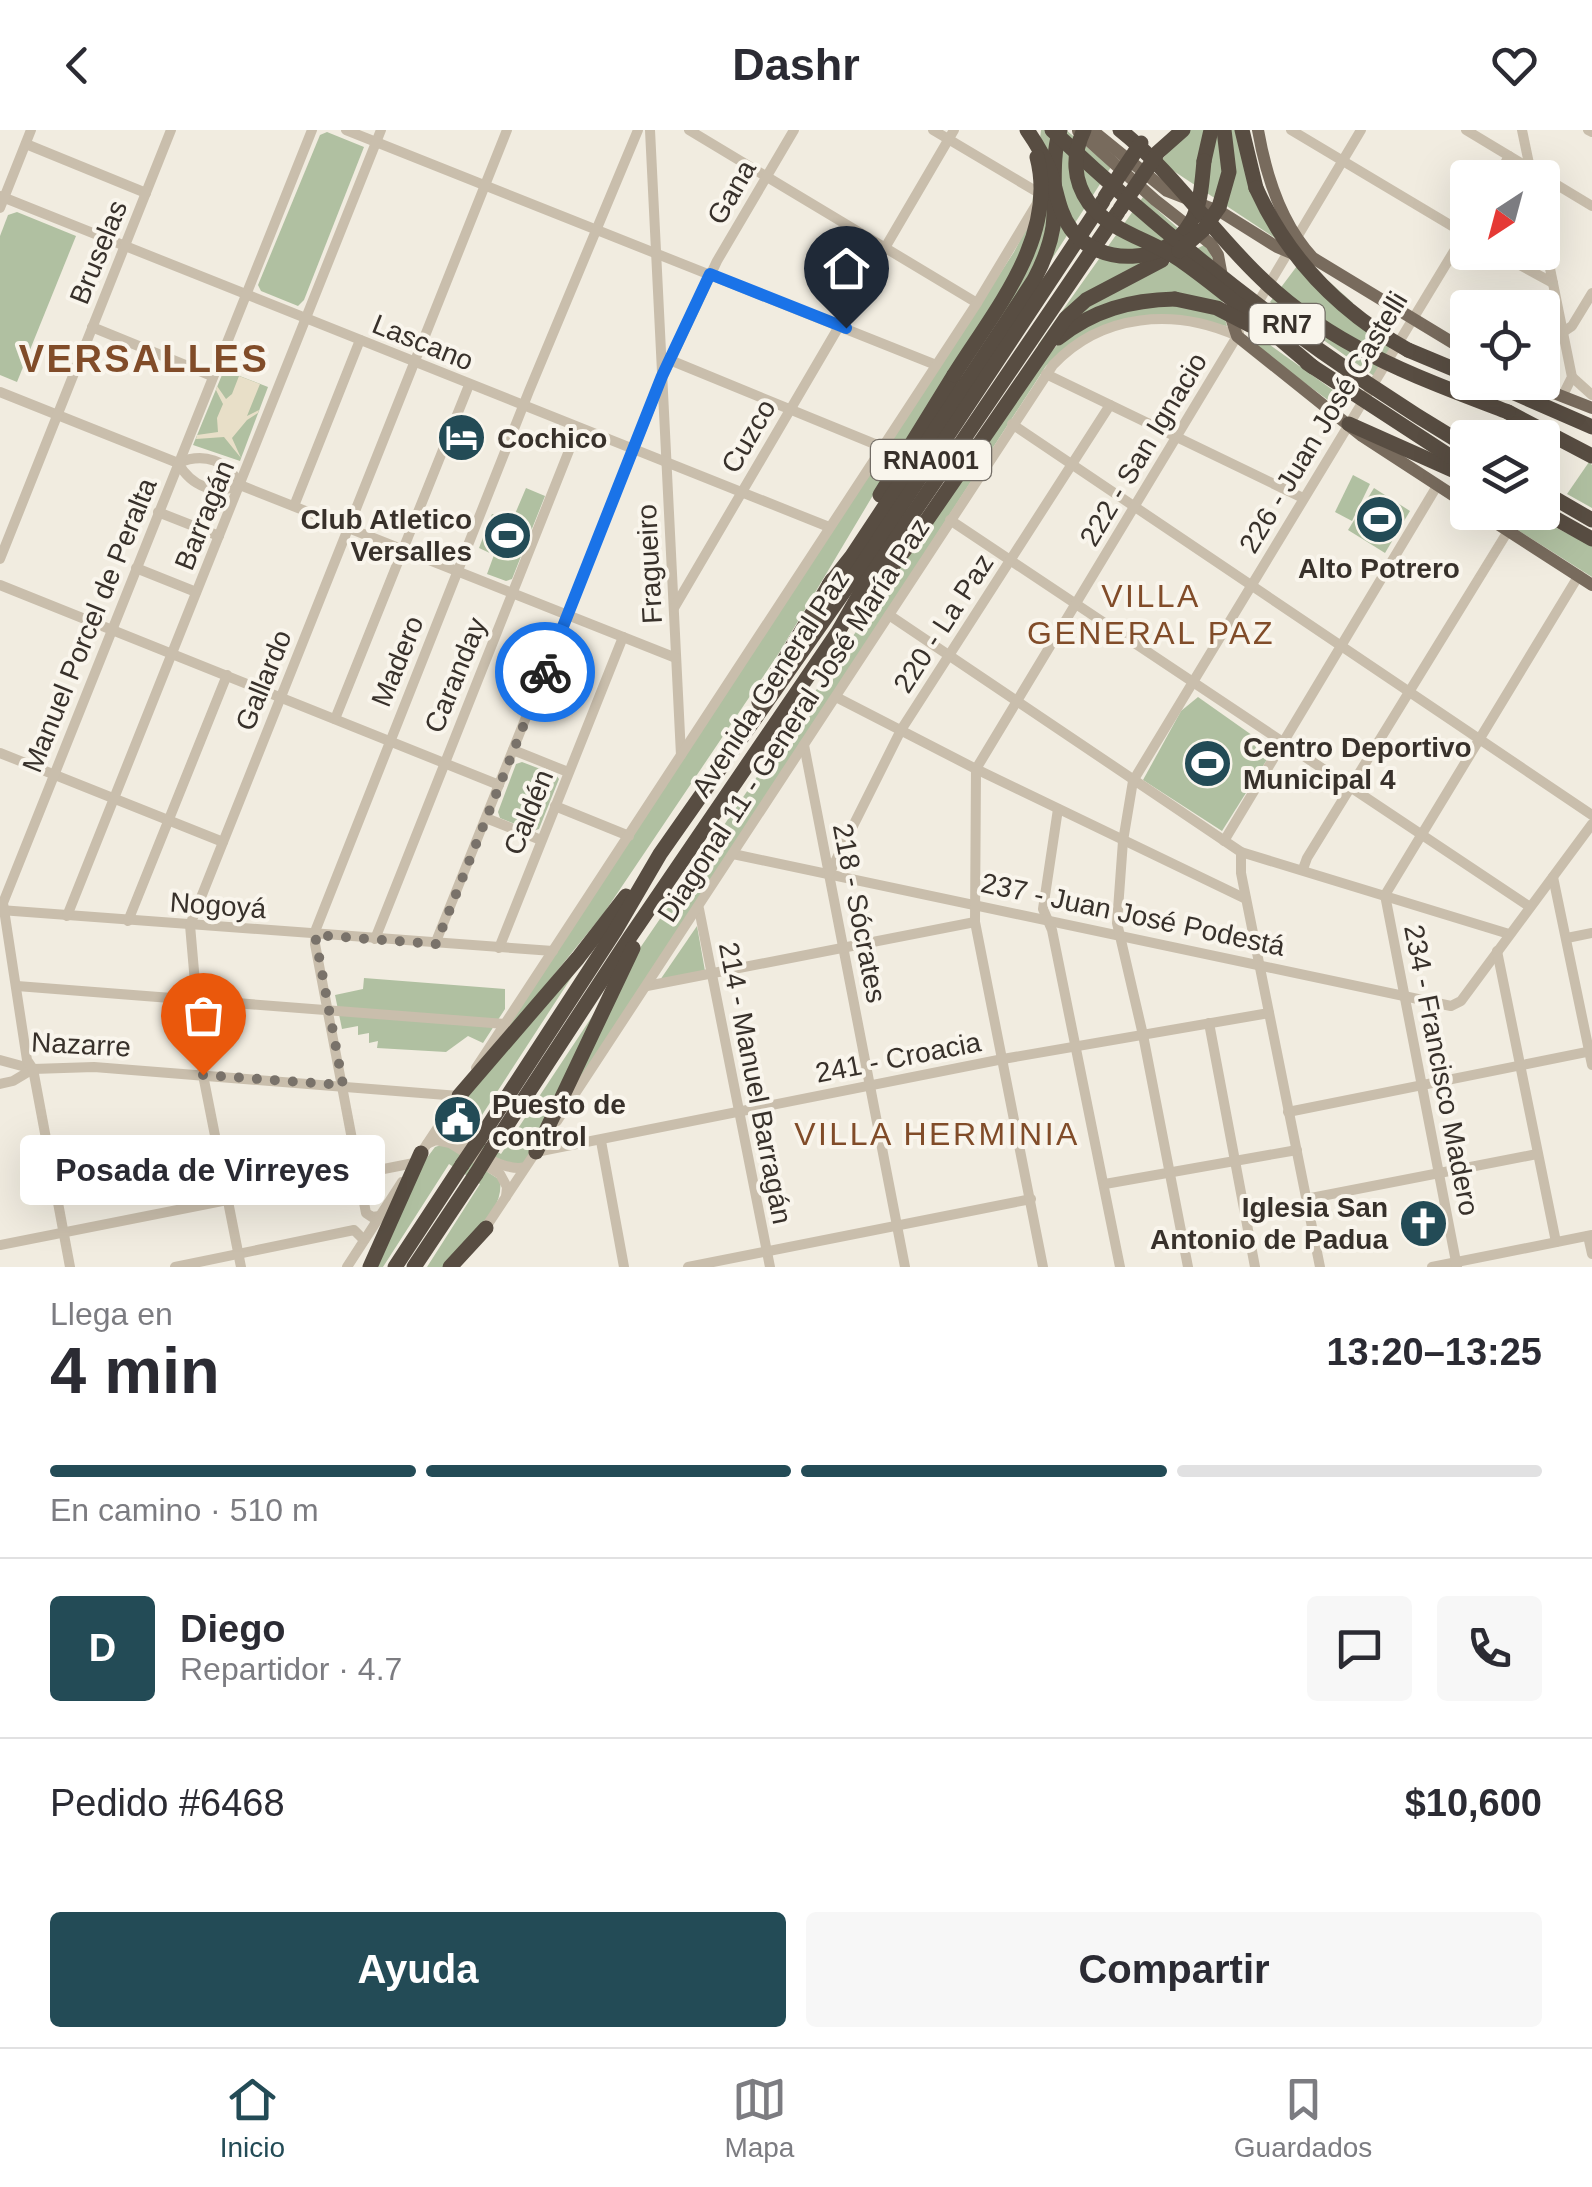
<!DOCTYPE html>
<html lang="es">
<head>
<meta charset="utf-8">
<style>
	body { margin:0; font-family:Arial,sans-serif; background:#f7f7f7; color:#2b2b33; height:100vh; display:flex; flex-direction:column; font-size:38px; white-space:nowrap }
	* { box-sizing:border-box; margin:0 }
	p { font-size:32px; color:#7c7c81 }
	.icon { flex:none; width:55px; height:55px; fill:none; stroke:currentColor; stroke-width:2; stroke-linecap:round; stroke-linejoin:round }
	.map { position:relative; height:1137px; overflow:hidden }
	.sheet { display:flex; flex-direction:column; background:#fff; flex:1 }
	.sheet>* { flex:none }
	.needle { width:65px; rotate:216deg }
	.controls { position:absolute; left:1450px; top:30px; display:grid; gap:20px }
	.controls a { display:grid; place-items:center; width:110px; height:110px; border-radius:10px; background:#fff; box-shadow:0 10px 40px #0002; font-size:50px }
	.pin { position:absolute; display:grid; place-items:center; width:85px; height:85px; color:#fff; margin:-102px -42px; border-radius:50% 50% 50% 0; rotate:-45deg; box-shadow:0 0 10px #0007 }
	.pin .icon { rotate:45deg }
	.courier { position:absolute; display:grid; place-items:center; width:100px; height:100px; margin:-50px; border:8px solid #1a73e8; border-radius:50%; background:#fff; color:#222; box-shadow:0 2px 12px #0007 }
	.bubble { position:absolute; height:70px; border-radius:10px; background:#fff; box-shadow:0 10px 40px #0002; font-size:32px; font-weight:700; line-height:70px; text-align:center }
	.overview em { font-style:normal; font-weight:700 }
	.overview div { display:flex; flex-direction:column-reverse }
	.overview { display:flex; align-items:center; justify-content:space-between; height:170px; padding:0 50px }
	h1 { font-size:65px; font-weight:700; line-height:75px }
	.bar { display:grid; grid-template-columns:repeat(4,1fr); gap:15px 10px; align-content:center; height:120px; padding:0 50px }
	.bar i { height:12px; border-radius:8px; background:#e1e1e2 }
	.bar .on { background:#234b56 }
	.bar p { grid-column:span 4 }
	.line { display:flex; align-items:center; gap:25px; padding:0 50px; border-top:2px solid #e1e1e2 }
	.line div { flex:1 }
	.round { display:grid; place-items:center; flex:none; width:105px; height:105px; border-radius:10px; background:#f7f7f7 }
	.cta { display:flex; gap:20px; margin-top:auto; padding:20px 50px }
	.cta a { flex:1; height:115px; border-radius:10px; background:#234b56; color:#fff; font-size:40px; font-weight:700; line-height:115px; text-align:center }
	.cta a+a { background:#f7f7f7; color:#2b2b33 }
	header { display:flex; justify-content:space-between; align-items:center; height:130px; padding:0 50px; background:#fff; font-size:45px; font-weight:700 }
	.tab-bar { display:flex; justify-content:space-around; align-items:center; height:140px; border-top:2px solid #e1e1e2; background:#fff; font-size:28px; color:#7c7c81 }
	.tab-bar a { display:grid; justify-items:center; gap:5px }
	.tab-bar .on { color:#234b56 }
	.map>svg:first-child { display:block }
	.green { fill:#b0c0a1 }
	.plaza { fill:#e8dfc8 }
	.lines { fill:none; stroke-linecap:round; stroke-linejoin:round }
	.minor { stroke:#c9beac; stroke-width:10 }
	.major { stroke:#786b5d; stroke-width:12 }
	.highway { stroke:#584d42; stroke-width:15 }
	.highway-bridge { stroke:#584d42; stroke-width:15 }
	.done { stroke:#79726a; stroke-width:10; stroke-dasharray:0 18 }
	.route { stroke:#1a73e8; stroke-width:12 }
	.labels { text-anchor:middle; stroke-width:8; stroke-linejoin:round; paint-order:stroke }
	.shield { fill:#f9f5ec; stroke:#726c65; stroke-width:2.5 }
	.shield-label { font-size:25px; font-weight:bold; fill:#38312b }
	.street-label { font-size:28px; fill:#38312b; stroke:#f9f5ec }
	.poi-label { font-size:28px; font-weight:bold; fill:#38312b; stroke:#f9f5ec; text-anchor:start }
	.quarter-label { font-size:32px; letter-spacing:2.5px; fill:#814c29; stroke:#f9f5ec }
	.district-label { font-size:38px; font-weight:bold; letter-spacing:2.5px; fill:#814c29; stroke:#f9f5ec }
</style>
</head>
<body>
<header><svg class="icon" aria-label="back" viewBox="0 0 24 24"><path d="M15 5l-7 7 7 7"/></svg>Dashr<svg class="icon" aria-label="heart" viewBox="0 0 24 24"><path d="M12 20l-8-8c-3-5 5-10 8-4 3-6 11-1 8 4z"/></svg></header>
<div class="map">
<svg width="1592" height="1137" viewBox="0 0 1592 1137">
	<rect width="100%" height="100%" fill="#f1ece0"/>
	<g class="green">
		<path d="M1041 0H1055L1048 99 1033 144 897 325 779 523 604 783 492 921 1014 122 1030 91Z"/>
		<path d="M1066 0 1111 37 1028 166 1045 137Z"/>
		<path d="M1186 0H1238L1278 110 1160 32Z"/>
		<path d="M327 2 364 17 304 170 298 176 261 161 258 155 320 5Z"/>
		<path d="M1143 67 1189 108 1122 146 1040 217 1038 215Z"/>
		<path d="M17 82 76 106 17 252 0 245V106L8 85Z"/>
		<path d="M1204 115C1220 130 1221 173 1227 196L1136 188 1055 228 1046 236 559 986 638 821 1036 238 1063 209 1095 188 1177 167 1077 187 1094 171Z"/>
		<path d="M1297 136 1313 137 1353 173 1344 182 1392 216 1374 246 1270 172Z"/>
		<path d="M1252 202 1351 273 1336 276 1256 217Z"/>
		<path d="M224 240 268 257 240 331 193 315Z"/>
		<path d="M1589 332 1592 335V378L1567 364Z"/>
		<path d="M1353 345 1370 354 1352 391 1335 382Z"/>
		<path d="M526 358 545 366 512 449 506 451 487 444 494 425 479 418 492 384 512 391Z"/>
		<path d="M1374 358 1410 381 1385 423 1348 400Z"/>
		<path d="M1491 383H1527L1592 416V447Z"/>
		<path d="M1198 567 1273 620 1222 701 1143 650 1181 581Z"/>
		<path d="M522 632 556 645 559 649 539 699 533 701 500 688 498 682 516 634Z"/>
		<path d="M697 796 705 841 660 850Z"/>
		<path d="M571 844 573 845 469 1005 501 1024 605 867 534 1021 522 1035 511 1037 459 1006C454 989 460 980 468 965Z"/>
		<path d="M364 848 505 859V879L483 913 468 906 446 922 377 918 378 911 369 913V903L358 905V896L342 899 335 865 363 859Z"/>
		<path d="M441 1015 447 1016 500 1050C505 1081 466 1115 448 1137H427L480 1054 449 1034 383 1137H373L426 1029 435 1017Z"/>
	</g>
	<path class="plaza" d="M239 246 260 254 247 286 259 280 258 283 247 290 232 308 241 328 224 307 196 309 197 305 218 302 217 288 223 274 216 260 217 256 226 269 232 264Z"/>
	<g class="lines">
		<g class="minor">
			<path d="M346 0 936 235"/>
			<path d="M650 0 681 625"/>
			<path d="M689 0 977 173"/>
			<path d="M933 0 1039 63"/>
			<path d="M1291 0 1467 105"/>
			<path d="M1466 0 1592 76"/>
			<path d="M1522 0 1532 48"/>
			<path d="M1588 0 1592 2"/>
			<path d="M26 14 146 63"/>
			<path d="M1497 48 1509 26"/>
			<path d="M0 66 829 397"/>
			<path d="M0 78 31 0"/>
			<path d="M1542 99 1572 247 1562 267"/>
			<path d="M1496 122 1553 153"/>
			<path d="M1256 176 1361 0"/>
			<path d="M92 197 212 246"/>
			<path d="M1563 202 1572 196 1592 163"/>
			<path d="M665 228 882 317"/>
			<path d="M1046 244 1303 368"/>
			<path d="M1572 247 1592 265"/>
			<path d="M0 262 178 333C192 357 214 365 240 355"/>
			<path d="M1012 294 1592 685"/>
			<path d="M178 333C204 322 227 330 240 355"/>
			<path d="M240 355 676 528"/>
			<path d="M294 376 360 210"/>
			<path d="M158 382 219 406"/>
			<path d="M950 390 1530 777"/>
			<path d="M0 429 171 0"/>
			<path d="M136 438 196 462"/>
			<path d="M0 455 499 655"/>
			<path d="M674 478 954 0"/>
			<path d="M889 485 1241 722 1509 804"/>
			<path d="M836 567 976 639 1246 769"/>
			<path d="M335 589 469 255"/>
			<path d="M804 615 905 1137"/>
			<path d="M513 620 568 642"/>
			<path d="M0 623 223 712"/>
			<path d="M555 676 629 706"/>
			<path d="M1058 679 1043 779 1052 800 1120 1137"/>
			<path d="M486 688 541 710"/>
			<path d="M1224 711 1437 356"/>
			<path d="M1241 722V743L1320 1137"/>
			<path d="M733 724 1451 876 1461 871 1592 694"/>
			<path d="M1303 739 1307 728 1508 401"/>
			<path d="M829 744 901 600 1110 275"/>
			<path d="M1553 747 1592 935"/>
			<path d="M699 779 770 1137"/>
			<path d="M0 780 553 821"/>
			<path d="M67 786 381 0"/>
			<path d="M128 791 227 545"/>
			<path d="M1567 808 1592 803"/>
			<path d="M375 809 578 298"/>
			<path d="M435 814 663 246 717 131 794 0"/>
			<path d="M499 818 623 507"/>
			<path d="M1497 821 1556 1112"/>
			<path d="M17 856 505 894"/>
			<path d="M647 856 975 792"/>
			<path d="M1209 893 1255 1137"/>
			<path d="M0 930 33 939 94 937 459 966"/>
			<path d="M476 938 977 173 1036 75"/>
			<path d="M0 954 13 951 33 939"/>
			<path d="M1288 982 1592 921"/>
			<path d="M447 985C449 1009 502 1044 525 1037"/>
			<path d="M557 991 1053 235C1102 183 1175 178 1237 206"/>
			<path d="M601 1011 624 1137"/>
			<path d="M427 1014 436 1010 450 1013 500 1044 507 1057 506 1067"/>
			<path d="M536 1022 1003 929 1269 883"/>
			<path d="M419 1026 462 961"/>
			<path d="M1105 1054 1297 1020"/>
			<path d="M1306 1069 1537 1024"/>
			<path d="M380 1086 372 1087 366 1083 315 814 316 799 529 261 638 0"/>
			<path d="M482 1103 539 1017"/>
			<path d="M1588 1106 1592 1124"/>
			<path d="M0 1115 414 1033"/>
			<path d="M70 1137 33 939 27 930 3 773 312 0"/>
			<path d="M175 1137 354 1100 364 1110"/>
			<path d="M241 1137 203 945 190 795 507 0"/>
			<path d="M347 1137 402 1052"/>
			<path d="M688 1137 1031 1069"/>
			<path d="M1043 1137 975 792 976 639 1239 203"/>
			<path d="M1188 1137 1143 905 1117 793 1123 711 1133 651 1468 98"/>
			<path d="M1432 1137 1592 1105"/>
			<path d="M1457 1137 1385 765 1579 445"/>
		</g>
		<g class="major">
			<path d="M1092 0 1167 61 1221 82 1277 117 1296 125"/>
			<path d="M1258 0C1266 46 1281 94 1313 128L1468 222"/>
			<path d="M1078 1 1155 70 1211 114 1218 125 1223 152"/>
			<path d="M1229 181 1237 206 1362 306 1468 375"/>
			<path d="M1526 252 1592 278"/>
			<path d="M1479 382 1592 455"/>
		</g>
		<g class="highway">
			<path d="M1242 0 1256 58"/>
			<path d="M1157 23 1183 0"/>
			<path d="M1204 31 1211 0"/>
			<path d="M1219 77 1229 42 1224 0"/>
			<path d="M1058 208C1094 180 1130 170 1175 169"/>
			<path d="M1408 220 1468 245"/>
			<path d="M1489 252 1592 297"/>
			<path d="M1508 282 1592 326"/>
			<path d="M1349 294 1468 347"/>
			<path d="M1542 361 1592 390"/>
			<path d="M880 365 954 245"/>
			<path d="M1542 381 1592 409"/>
			<path d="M829 455 852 426 1034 150C1043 133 1050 116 1053 97 1057 64 1050 32 1060 0"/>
			<path d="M858 481 920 400 1066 188 1086 170 1162 130"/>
			<path d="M759 572 832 450"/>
			<path d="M459 966 578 828 626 766"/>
			<path d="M479 1010 615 801 660 724 850 453 1103 71"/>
			<path d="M492 1018 630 807 838 502 866 453 1118 82"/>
			<path d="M536 1022 633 818"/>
			<path d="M370 1137 421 1023"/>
			<path d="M395 1137 462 1035"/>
			<path d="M414 1137 476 1044"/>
			<path d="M450 1137 486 1098"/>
		</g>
		<g class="highway-bridge">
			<path d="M1027 0C1036 13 1044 26 1050 41 1057 60 1058 81 1071 99 1099 138 1167 135 1191 92 1201 75 1202 51 1204 31"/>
			<path d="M1052 0C1178 119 1319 228 1468 317"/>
			<path d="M1084 0C1072 25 1073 51 1089 73 1110 102 1152 110 1180 130 1227 163 1270 201 1313 237"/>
			<path d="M1120 0C1174 43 1212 102 1262 149 1332 217 1419 248 1508 282"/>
			<path d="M1256 58C1288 129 1340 182 1408 220"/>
			<path d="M1105 67 1141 13"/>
			<path d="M1120 79 1156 26"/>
			<path d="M1179 121 1204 99 1219 77"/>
			<path d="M1175 169 1217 178 1250 195"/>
			<path d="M1307 233 1468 338"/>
			<path d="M954 245C994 181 1058 107 1037 27"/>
			<path d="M462 1035 479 1010"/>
			<path d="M476 1044 492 1018"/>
		</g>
	</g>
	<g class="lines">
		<path class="done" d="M203 945 343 955 315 805 436 814 545 542"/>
		<path class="route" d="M545 542 662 246 710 144 846 198"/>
	</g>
	<defs>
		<symbol id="hotel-disc" viewBox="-11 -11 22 22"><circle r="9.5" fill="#234b56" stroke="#f9f5ec"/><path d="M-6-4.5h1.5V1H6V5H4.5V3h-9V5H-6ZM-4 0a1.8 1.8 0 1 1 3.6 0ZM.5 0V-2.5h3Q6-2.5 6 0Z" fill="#fff"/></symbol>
		<symbol id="stadium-disc" viewBox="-11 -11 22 22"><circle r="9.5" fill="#234b56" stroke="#f9f5ec"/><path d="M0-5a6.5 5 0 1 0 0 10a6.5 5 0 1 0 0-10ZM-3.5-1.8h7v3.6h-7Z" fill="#fff"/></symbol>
		<symbol id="civic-disc" viewBox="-11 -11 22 22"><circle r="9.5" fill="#234b56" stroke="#f9f5ec"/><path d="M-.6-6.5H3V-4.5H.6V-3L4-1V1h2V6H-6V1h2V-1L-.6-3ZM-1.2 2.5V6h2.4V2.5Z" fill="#fff"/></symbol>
		<symbol id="church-disc" viewBox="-11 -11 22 22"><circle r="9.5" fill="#234b56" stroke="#f9f5ec"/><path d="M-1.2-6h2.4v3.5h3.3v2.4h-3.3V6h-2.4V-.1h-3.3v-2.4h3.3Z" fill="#fff"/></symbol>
	</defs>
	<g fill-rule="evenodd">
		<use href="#hotel-disc" x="434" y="280" width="55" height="55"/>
		<use href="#stadium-disc" x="1352" y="362" width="55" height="55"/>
		<use href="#stadium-disc" x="480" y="378" width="55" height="55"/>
		<use href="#stadium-disc" x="1180" y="606" width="55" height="55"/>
		<use href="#civic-disc" x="430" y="962" width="55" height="55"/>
		<use href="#church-disc" x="1396" y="1066" width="55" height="55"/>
	</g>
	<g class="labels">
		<g class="shield">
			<rect x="1249.5" y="174" width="75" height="40" rx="8"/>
			<rect x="871" y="310" width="120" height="40" rx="8"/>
		</g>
		<g class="shield-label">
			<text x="1287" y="203">RN7</text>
			<text x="931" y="339">RNA001</text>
		</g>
		<g class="street-label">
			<text transform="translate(731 62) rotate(-60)" y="10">Gana</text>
			<text transform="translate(98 122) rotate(-68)" y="10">Bruselas</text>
			<text transform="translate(423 212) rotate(22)" y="10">Lascano</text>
			<text transform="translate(1323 292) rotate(-59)" y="10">226 - Juan José Castelli</text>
			<text transform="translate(748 306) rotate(-60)" y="10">Cuzco</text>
			<text transform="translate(1143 319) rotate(-59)" y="10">222 - San Ignacio</text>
			<text transform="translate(204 385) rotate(-68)" y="10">Barragán</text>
			<text transform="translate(649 434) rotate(-93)" y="10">Fragueiro</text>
			<text transform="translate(943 493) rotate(-57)" y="10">220 - La Paz</text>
			<text transform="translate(89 495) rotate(-68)" y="10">Manuel Porcel de Peralta</text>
			<text transform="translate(397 531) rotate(-68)" y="10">Madero</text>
			<text transform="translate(455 545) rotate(-68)" y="10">Caranday</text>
			<text transform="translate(263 550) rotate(-68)" y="10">Gallardo</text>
			<text transform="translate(770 553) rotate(-57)" y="10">Avenida General Paz</text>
			<text transform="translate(793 590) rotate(-57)" y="10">Diagonal 11 - General José María Paz</text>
			<text transform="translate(528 682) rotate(-68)" y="10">Caldén</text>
			<text transform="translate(218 775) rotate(4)" y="10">Nogoyá</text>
			<text transform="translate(860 783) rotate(79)" y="10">218 - Sócrates</text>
			<text transform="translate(1133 784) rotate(12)" y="10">237 - Juan José Podestá</text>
			<text transform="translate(81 914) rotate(3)" y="10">Nazarre</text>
			<text transform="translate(898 927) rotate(-11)" y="10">241 - Croacia</text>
			<text transform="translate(1442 940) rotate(79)" y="10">234 - Francisco Madero</text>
			<text transform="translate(756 953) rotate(79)" y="10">214 - Manuel Barragán</text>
		</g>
		<g class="poi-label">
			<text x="497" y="318">Cochico</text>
			<text x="472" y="399" text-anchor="end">Club Atletico<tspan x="472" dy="32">Versalles</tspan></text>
			<text x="1379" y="448" text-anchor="middle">Alto Potrero</text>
			<text x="1243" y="627">Centro Deportivo<tspan x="1243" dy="32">Municipal 4</tspan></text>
			<text x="492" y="984">Puesto de<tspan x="492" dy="32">control</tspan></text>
			<text x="1388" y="1087" text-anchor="end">Iglesia San<tspan x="1388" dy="32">Antonio de Padua</tspan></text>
		</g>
		<g class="quarter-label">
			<text x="1151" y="477">VILLA<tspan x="1151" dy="37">GENERAL PAZ</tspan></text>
			<text x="937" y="1015">VILLA HERMINIA</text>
		</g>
		<g class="district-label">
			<text x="144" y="242">VERSALLES</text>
		</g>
	</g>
</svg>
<div class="controls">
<a><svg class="needle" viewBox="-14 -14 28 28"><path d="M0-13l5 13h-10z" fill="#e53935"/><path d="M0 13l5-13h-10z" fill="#7c7c81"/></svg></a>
<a><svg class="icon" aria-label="locate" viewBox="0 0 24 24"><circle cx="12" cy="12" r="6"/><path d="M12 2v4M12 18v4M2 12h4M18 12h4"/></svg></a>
<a><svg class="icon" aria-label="layers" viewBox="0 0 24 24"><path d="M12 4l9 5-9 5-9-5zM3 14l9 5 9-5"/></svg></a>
</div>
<div class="pin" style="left:203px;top:945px;background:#ea580c"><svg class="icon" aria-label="bag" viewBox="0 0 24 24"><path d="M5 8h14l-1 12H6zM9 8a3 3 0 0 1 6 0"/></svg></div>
<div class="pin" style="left:846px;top:198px;background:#1f2937"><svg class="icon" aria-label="home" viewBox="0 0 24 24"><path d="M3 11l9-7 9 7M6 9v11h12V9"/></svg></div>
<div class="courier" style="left:545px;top:542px"><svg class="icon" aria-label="bike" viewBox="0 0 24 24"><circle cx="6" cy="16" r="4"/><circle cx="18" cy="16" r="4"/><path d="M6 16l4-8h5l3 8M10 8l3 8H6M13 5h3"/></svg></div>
<div class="bubble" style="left:20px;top:1005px;width:365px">Posada de Virreyes</div>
</div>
<section class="sheet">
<div class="overview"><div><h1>4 min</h1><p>Llega en</p></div><em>13:20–13:25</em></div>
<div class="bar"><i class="on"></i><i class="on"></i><i class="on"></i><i></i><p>En camino · 510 m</p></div>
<div class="line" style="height:180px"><b class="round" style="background:#234b56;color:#fff">D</b><div><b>Diego</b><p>Repartidor · 4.7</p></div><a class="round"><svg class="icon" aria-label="chat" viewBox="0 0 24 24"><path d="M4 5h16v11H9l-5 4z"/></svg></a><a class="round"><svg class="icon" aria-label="phone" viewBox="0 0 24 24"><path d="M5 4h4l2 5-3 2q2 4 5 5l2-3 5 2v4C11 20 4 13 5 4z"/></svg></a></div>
<div class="line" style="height:130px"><div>Pedido #6468</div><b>$10,600</b></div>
<div class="cta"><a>Ayuda</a><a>Compartir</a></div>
</section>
<nav class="tab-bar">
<a class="on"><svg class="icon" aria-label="home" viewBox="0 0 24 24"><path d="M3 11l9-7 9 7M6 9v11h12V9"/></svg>Inicio</a>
<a><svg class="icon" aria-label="map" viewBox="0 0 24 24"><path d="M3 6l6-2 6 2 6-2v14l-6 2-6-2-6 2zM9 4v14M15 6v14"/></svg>Mapa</a>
<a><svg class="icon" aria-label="saved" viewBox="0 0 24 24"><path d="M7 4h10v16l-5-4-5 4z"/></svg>Guardados</a>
</nav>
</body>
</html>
